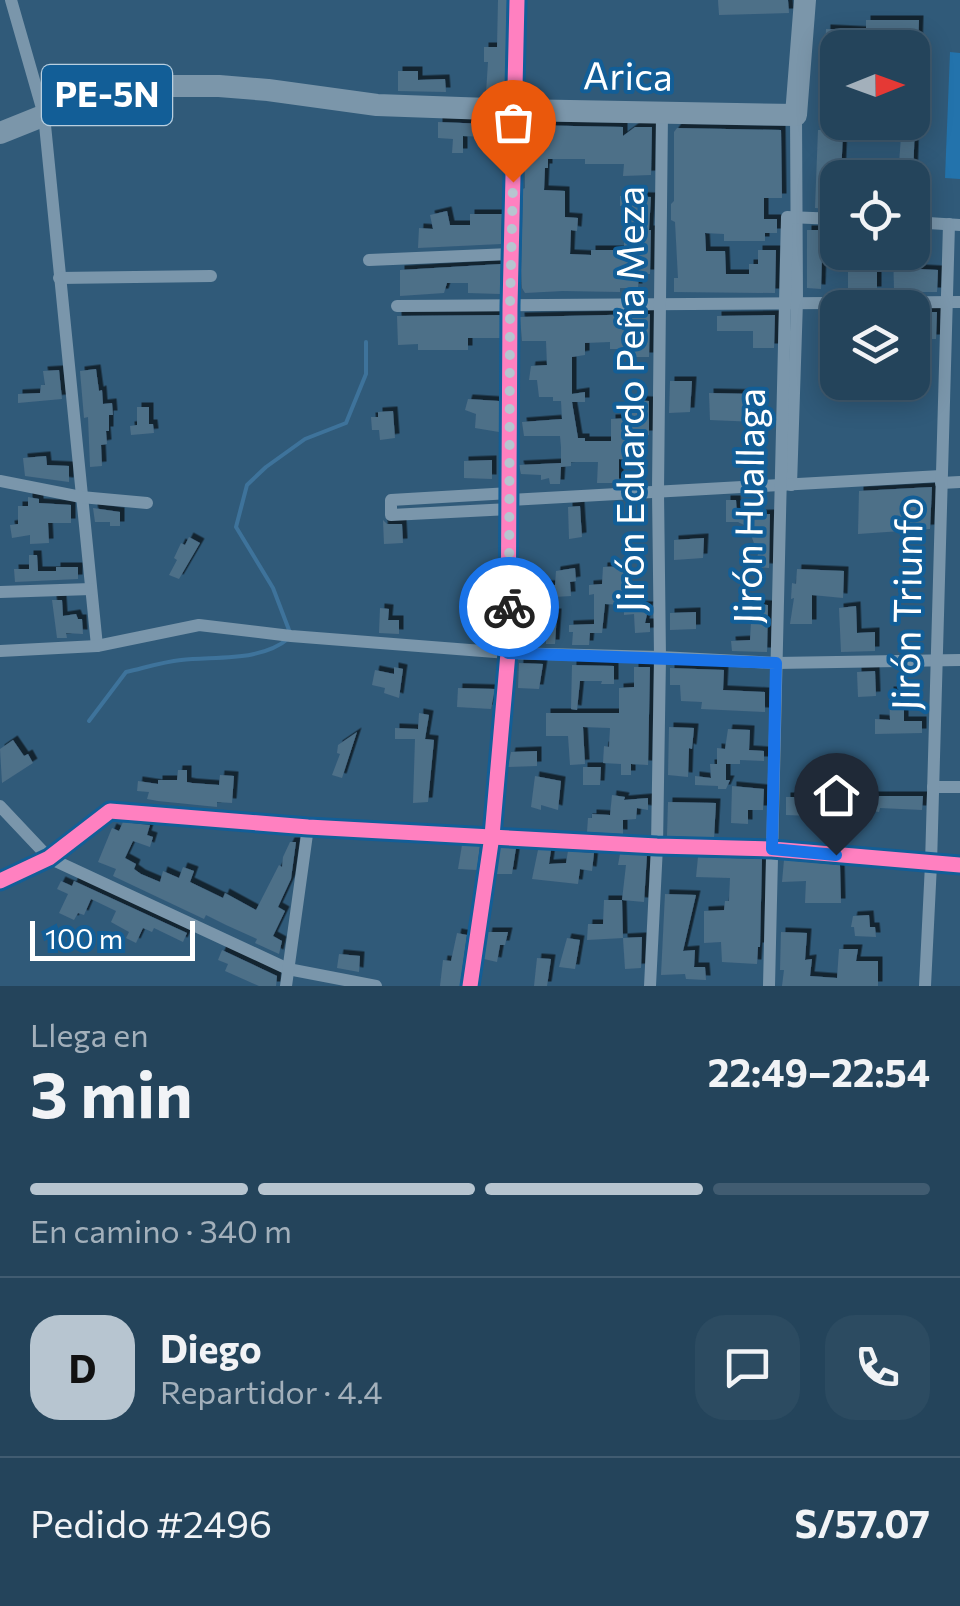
<!DOCTYPE html>
<html lang="es">
<head>
<meta charset="utf-8">
<style>
	body { margin:0; font-family:Commissioner,sans-serif; background:#2c4b61; color:#f1f3f6; height:100vh; display:flex; flex-direction:column; font-size:38px; white-space:nowrap }
	* { box-sizing:border-box; margin:0 }
	p { font-size:32px; color:#a3b0bb }
	.icon { flex:none; width:55px; height:55px; fill:none; stroke:currentColor; stroke-width:2; stroke-linecap:round; stroke-linejoin:round }
	.map { position:relative; height:986px; overflow:hidden }
	.side { display:flex; flex-direction:column; background:#24445b; flex:1 }
	.side>* { flex:none }
	.needle { width:65px; rotate:89deg }
	.tools { position:absolute; left:820px; top:30px; display:grid; gap:20px }
	.tools a { display:grid; place-items:center; width:110px; height:110px; border-radius:20px; background:#24445b; box-shadow:0 5px 25px #0003,0 0 0 2px #415c71; font-size:50px }
	.scale { position:absolute; left:30px; bottom:25px; width:165px; box-sizing:border-box; padding-left:10px; border:5px solid #fff; border-top:0; font-size:28px; line-height:35px; white-space:nowrap; color:#fff; -webkit-text-stroke:8px #125e97; paint-order:stroke }
	.pin { position:absolute; display:grid; place-items:center; width:85px; height:85px; color:#fff; margin:-102px -42px; border-radius:50% 50% 50% 0; rotate:-45deg; box-shadow:0 0 10px #0007 }
	.pin .icon { rotate:45deg }
	.courier { position:absolute; display:grid; place-items:center; width:100px; height:100px; margin:-50px; border:8px solid #1a73e8; border-radius:50%; background:#fff; color:#222; box-shadow:0 2px 12px #0007 }
	.head em { font-style:normal; font-weight:700 }
	.head div { display:flex; flex-direction:column-reverse }
	.head { display:flex; align-items:center; justify-content:space-between; height:170px; padding:0 30px }
	h1 { font-size:65px; font-weight:700; line-height:75px }
	.bar { display:grid; grid-template-columns:repeat(4,1fr); gap:15px 10px; align-content:center; height:120px; padding:0 30px }
	.bar i { height:12px; border-radius:8px; background:#415c71 }
	.bar .selected { background:#b7c5d0 }
	.bar p { grid-column:span 4 }
	.line { display:flex; align-items:center; gap:25px; padding:0 30px; border-top:2px solid #415c71 }
	.line div { flex:1 }
	.round { display:grid; place-items:center; flex:none; width:105px; height:105px; border-radius:30px; background:#2c4b61 }
	.map>svg:first-child { display:block }
	.green { fill:#2373ac }
	.lines { fill:none; stroke-linecap:round; stroke-linejoin:round }
	.stream { stroke:#3e739b; stroke-width:4 }
	.building { fill:#4e6f88; filter:url(#shadow) }
	.street { stroke:#7a96ab; stroke-width:12 }
	.highway { stroke:#7b96aa; stroke-width:22 }
	.cycleway-casing { stroke:#125e97; stroke-width:21 }
	.cycleway { stroke:#ff80c0; stroke-width:15 }
	.done { stroke:#b7c5d0; stroke-width:10; stroke-dasharray:0 18 }
	.route { stroke:#1a73e8; stroke-width:12 }
	.labels { text-anchor:middle; stroke-width:8; stroke-linejoin:round; paint-order:stroke }
	.shield { fill:#125e97; stroke:#b8cfe0; stroke-width:2.5 }
	.shield-label { font-size:35px; font-weight:bold; fill:#fff }
	.street-label { font-size:38px; fill:#fff; stroke:#125e97 }
</style>
</head>
<body>
<div class="map">
<svg width="960" height="986" viewBox="0 0 960 986">
	<defs>
		<filter id="shadow"><feDropShadow dx="4.5" dy="-4.5" stdDeviation="0" flood-color="#0009"/></filter>
	</defs>
	<rect width="100%" height="100%" fill="#305a79"/>
	<path class="green" d="M950 52 960 53V179L945 178Z"/>
	<g class="lines">
		<g class="stream">
			<path d="M289 630 273 588 236 527 247 485 266 467 305 439 346 423 366 374V342"/>
			<path d="M89 721 126 672C144 668 162 662 181 660 216 656 261 662 289 638"/>
		</g>
	</g>
	<g class="building">
		<path d="M498 0H507L505 94 486 93 488 62H484V47H497Z"/>
		<path d="M718 0H788L789 13 719 15Z"/>
		<path d="M866 20H919L918 48H838V131H843L841 178H838V181H834L832 209 815 208 818 130H823L826 29 866 31Z"/>
		<path d="M398 71H418V80L445 79 446 92 398 91Z"/>
		<path d="M438 122 487 124V137L463 136V153H452L453 139 438 138Z"/>
		<path d="M902 122H915L913 178H898Z"/>
		<path d="M524 125 623 127V136L635 127H652L651 175 623 176 624 164H585V159H548V168H545L544 190 565 191V217L578 218 577 231 571 230 570 254 591 255V250H624V240H628L629 206H620V196L651 197 649 230H651L650 274H639L638 288H620V292L563 291 525 293 522 288 521 270 523 189 525 188Z"/>
		<path d="M677 128 781 130 782 198H764V219H777V233H765V241H724V234L705 233 706 251H725L726 274H749V264H758V250H776L775 293 674 292V278H678L675 222 671 220V204L674 201V132Z"/>
		<path d="M447 211 450 225H470V214H502L501 244 418 248 419 228 433 229 430 215Z"/>
		<path d="M807 230H834V257H822L821 289 807 288Z"/>
		<path d="M848 252H857V263H866V271H877V291H848Z"/>
		<path d="M893 252H919V269L938 270 937 292H908V288H894Z"/>
		<path d="M501 264 500 294 468 293V283H447L444 293 400 296V270Z"/>
		<path d="M912 312H937L936 339H916V327H912Z"/>
		<path d="M650 314 649 357H626V349H610V342L585 343V355L572 357V394L585 392V402H572L578 438H585V441H611V419L630 418 631 400 649 401V435H639L640 446H629V460L619 459V483H597L598 462H571V466L561 467 560 484H550L549 478 541 480V475L521 474 519 465 561 463V447L560 436H524L522 422 562 419 561 401H553V397H539L537 380H529L531 366 547 365 546 341H522L520 317Z"/>
		<path d="M500 315V338H468V350H418V344L398 345 397 316Z"/>
		<path d="M775 315 774 348H753V331H717V316Z"/>
		<path d="M96 369 99 391 102 390 103 404 112 403 113 415H109V431H106L107 444 101 445 102 466 90 467 88 417 84 418 80 371Z"/>
		<path d="M59 370 62 399 18 403V394L40 393 41 385H45L43 371Z"/>
		<path d="M670 381H692L690 412 669 413Z"/>
		<path d="M709 393 756 394 757 422 710 420Z"/>
		<path d="M468 399 499 401V432L475 428 476 414 465 410Z"/>
		<path d="M137 407H149V424H153L154 433 131 435 130 426 137 425Z"/>
		<path d="M393 411 395 438 380 440 379 430H372L371 417H378V412Z"/>
		<path d="M46 456 47 465 69 466V482L25 476 23 458Z"/>
		<path d="M492 460V479L464 478V461Z"/>
		<path d="M932 487 930 529 858 534 859 491Z"/>
		<path d="M28 497 39 499V503L71 505V523H48L49 543 30 544V535L12 538 10 525 18 524V506H28Z"/>
		<path d="M726 500H736L737 515 770 514 769 568 755 567 758 554 748 527 738 522H726Z"/>
		<path d="M580 506 582 537 569 539 568 507Z"/>
		<path d="M93 508 120 512V526H110V522H95Z"/>
		<path d="M383 520 387 524H402L403 543 384 544Z"/>
		<path d="M189 537 200 543 179 579 169 575 177 560 174 558 181 543 185 545Z"/>
		<path d="M704 538 703 558 674 560V540Z"/>
		<path d="M29 555H37L38 571H56V567H78V579L15 582 14 569H29Z"/>
		<path d="M625 566 626 587 630 586V596H637V606H649L645 623H650V632L635 633 634 614 624 615V605L605 604 602 633H590L589 645H572L573 632H569V625L594 624V594L589 595V585L602 584 603 567Z"/>
		<path d="M575 568 576 581 570 582 571 596 521 599 520 584 555 585 556 571Z"/>
		<path d="M797 569 844 571 843 598 812 595V624H790L794 598 791 599 792 583 796 584Z"/>
		<path d="M52 600H62L63 616 76 614 78 619H82L83 634 66 633 67 638H57Z"/>
		<path d="M752 604 768 605 767 652 732 651 731 641 750 640Z"/>
		<path d="M856 606 857 633 875 632V651L841 652 839 608Z"/>
		<path d="M380 608 389 609 388 620H399V634L379 633Z"/>
		<path d="M696 612V629L670 630V613Z"/>
		<path d="M557 613 555 644H546V624L530 630 534 615Z"/>
		<path d="M519 663 543 664 539 689 518 688Z"/>
		<path d="M572 665 614 666V684H601L602 681H580L577 710 571 709Z"/>
		<path d="M394 667 403 669 399 698 384 693 385 688 372 685 375 670 394 674Z"/>
		<path d="M634 667H650L648 765 631 764V775H621V764L603 763 604 746 609 747 610 728 583 727 585 764 570 765 568 736H546V713H619V688L634 687Z"/>
		<path d="M670 668 724 670 723 690 765 692V712L701 709 702 702 681 701 680 685H670Z"/>
		<path d="M875 671 876 696 858 697 857 672Z"/>
		<path d="M458 688 495 689 491 709 457 707Z"/>
		<path d="M889 691H904V721H922V733L875 734V719L890 720Z"/>
		<path d="M419 713 429 715 425 739 434 740 428 802 413 803 415 739H395V728L418 729Z"/>
		<path d="M669 727 694 728 692 749 689 748 688 777 668 775Z"/>
		<path d="M728 729 750 730 749 750 764 751V761L740 760V764H726V780H730L726 789H718V786L695 785V776L711 778 710 764H717V748L725 749Z"/>
		<path d="M357 732 342 778 332 775 340 754 337 753 338 745Z"/>
		<path d="M13 740 24 756 28 754 33 763 2 783 0 749Z"/>
		<path d="M537 751V766L508 767 511 752Z"/>
		<path d="M583 767H601L600 785H583Z"/>
		<path d="M178 770H187V782L192 783 219 785 220 775 234 776 232 803 217 802V807L158 801 147 799 149 792 137 791 138 781 158 784V780H177Z"/>
		<path d="M535 776 561 781 558 810 541 805V810L531 807Z"/>
		<path d="M732 786 764 789 763 810H748V824L731 823Z"/>
		<path d="M612 795 625 797 624 800 648 798V810L637 808 636 819 623 820V834L587 832 588 818H592V814L610 815Z"/>
		<path d="M869 796H923L922 810 880 808 879 812 866 810Z"/>
		<path d="M786 797H834L832 811 814 810 813 816 786 815Z"/>
		<path d="M668 802 716 803 714 838 667 836Z"/>
		<path d="M123 822 150 825 147 835 153 837 150 847 133 841 125 858 136 864 134 869 141 874 160 882 163 871 179 878 183 867 194 871 190 882 223 898 225 893 256 910 279 865 282 867 283 857 290 842H296L291 879 278 907 285 911 273 936 282 941 279 954 255 943 257 939 226 925 206 915 204 919 113 876 116 869 98 862 112 828 119 831Z"/>
		<path d="M462 845 480 846 477 870 458 869Z"/>
		<path d="M500 848H516L512 874H496Z"/>
		<path d="M538 850H551L549 864 566 863 568 851 594 853 592 871 580 869 578 884 532 879Z"/>
		<path d="M620 854 647 855 644 902 622 900 626 865H618Z"/>
		<path d="M698 857 762 859 760 947H758L757 964 722 962 721 942 704 943V911L724 910 725 901H729L730 878 696 877Z"/>
		<path d="M784 860 840 865 841 903H805L806 881 782 882Z"/>
		<path d="M61 881 72 886 74 881 187 933 183 942 154 928 152 932 143 928 136 943 126 938 129 932 111 922 116 911 91 899 84 915 78 913 74 920 59 913 68 894 57 889Z"/>
		<path d="M665 894 696 895 683 951 695 950 694 967H705L706 980 686 979 685 974 661 975Z"/>
		<path d="M604 900H622L623 938 587 940 588 924H603Z"/>
		<path d="M869 915 870 927H875L876 937 855 936 854 927H851L853 916Z"/>
		<path d="M488 932H508L505 945H500L497 962 484 959Z"/>
		<path d="M781 932 807 933 805 960 812 959 810 976 837 978 839 949H858L856 961H878V986H782L784 970H780Z"/>
		<path d="M457 933 467 935 460 986H440L443 960 451 961Z"/>
		<path d="M642 937 641 968 625 969 623 938Z"/>
		<path d="M567 938 580 940 575 969 559 967Z"/>
		<path d="M222 950 277 976 276 986H259L225 971 228 964 218 960Z"/>
		<path d="M339 954 360 956 359 972 337 968Z"/>
		<path d="M537 958 551 959 547 986H534Z"/>
	</g>
	<g class="lines">
		<g class="street">
			<path d="M11 0 44 115 97 646"/>
			<path d="M912 222 960 225"/>
			<path d="M369 260 511 254"/>
			<path d="M59 278 211 276"/>
			<path d="M397 306 960 302"/>
			<path d="M0 481 81 497 147 503"/>
			<path d="M941 483 960 482"/>
			<path d="M791 485 797 301 796 115"/>
			<path d="M510 500 941 476"/>
			<path d="M510 509 391 515V500L510 493"/>
			<path d="M0 592 91 589"/>
			<path d="M0 651 97 646 199 625 291 636 508 653 660 657 776 663 960 660"/>
			<path d="M933 787H960"/>
			<path d="M0 806 49 858 288 969 376 986"/>
			<path d="M0 881 49 858 110 811 308 827 657 846 772 849 960 865"/>
			<path d="M286 986 308 827"/>
			<path d="M470 986 492 836 508 653 510 306 517 0"/>
			<path d="M650 986 657 846 660 657 658 491 662 113"/>
			<path d="M769 986 787 217 838 219"/>
			<path d="M925 986 931 864 949 224"/>
		</g>
		<path class="highway" d="M0 133 80 101 154 86H219L268 90 377 105 515 110 796 115 805 0"/>
		<defs>
			<g id="cycleway">
				<path d="M0 881 49 858 110 811 308 827 657 846 772 849 960 865"/>
				<path d="M470 986 492 836 508 653 510 306 517 0"/>
			</g>
		</defs>
		<use href="#cycleway" class="cycleway-casing"/>
		<use href="#cycleway" class="cycleway"/>
	</g>
	<g class="lines">
		<path class="done" d="M509 607 510 306 513 182"/>
		<path class="route" d="M509 607 508 653 776 663 772 849 836 855"/>
	</g>
	<g class="labels">
		<rect class="shield" x="42" y="65" width="130" height="60" rx="8"/>
		<g class="shield-label">
			<text x="107" y="107">PE-5N</text>
		</g>
		<g class="street-label">
			<text transform="translate(628 77) rotate(1)" y="13">Arica</text>
			<text transform="translate(631 399) rotate(-90)" y="13">Jirón Eduardo Peña Meza</text>
			<text transform="translate(750 506) rotate(-89)" y="13">Jirón Huallaga</text>
			<text transform="translate(908 604) rotate(-89)" y="13">Jirón Triunfo</text>
		</g>
	</g>
</svg>
<div class="tools">
<a><svg class="needle" viewBox="-14 -14 28 28"><path d="M0-13l5 13h-10z" fill="#e53935"/><path d="M0 13l5-13h-10z" fill="#a3b0bb"/></svg></a>
<a><svg class="icon" aria-label="locate" viewBox="0 0 24 24"><circle cx="12" cy="12" r="6"/><path d="M12 2v4M12 18v4M2 12h4M18 12h4"/></svg></a>
<a><svg class="icon" aria-label="layers" viewBox="0 0 24 24"><path d="M12 4l9 5-9 5-9-5zM3 14l9 5 9-5"/></svg></a>
</div>
<div class="scale">100 m</div>
<div class="pin" style="left:513px;top:182px;background:#ea580c"><svg class="icon" aria-label="bag" viewBox="0 0 24 24"><path d="M5 8h14l-1 12H6zM9 8a3 3 0 0 1 6 0"/></svg></div>
<div class="pin" style="left:836px;top:855px;background:#1f2937"><svg class="icon" aria-label="home" viewBox="0 0 24 24"><path d="M3 11l9-7 9 7M6 9v11h12V9"/></svg></div>
<div class="courier" style="left:509px;top:607px"><svg class="icon" aria-label="bike" viewBox="0 0 24 24"><circle cx="6" cy="16" r="4"/><circle cx="18" cy="16" r="4"/><path d="M6 16l4-8h5l3 8M10 8l3 8H6M13 5h3"/></svg></div>
</div>
<section class="side">
<div class="head"><div><h1>3 min</h1><p>Llega en</p></div><em>22:49–22:54</em></div>
<div class="bar"><i class="selected"></i><i class="selected"></i><i class="selected"></i><i></i><p>En camino · 340 m</p></div>
<div class="line" style="height:180px"><b class="round" style="background:#b7c5d0;color:#111">D</b><div><b>Diego</b><p>Repartidor · 4.4</p></div><a class="round"><svg class="icon" aria-label="chat" viewBox="0 0 24 24"><path d="M4 5h16v11H9l-5 4z"/></svg></a><a class="round"><svg class="icon" aria-label="phone" viewBox="0 0 24 24"><path d="M5 4h4l2 5-3 2q2 4 5 5l2-3 5 2v4C11 20 4 13 5 4z"/></svg></a></div>
<div class="line" style="height:130px"><div>Pedido #2496</div><b>S/57.07</b></div>
</section>
</body>
</html>
